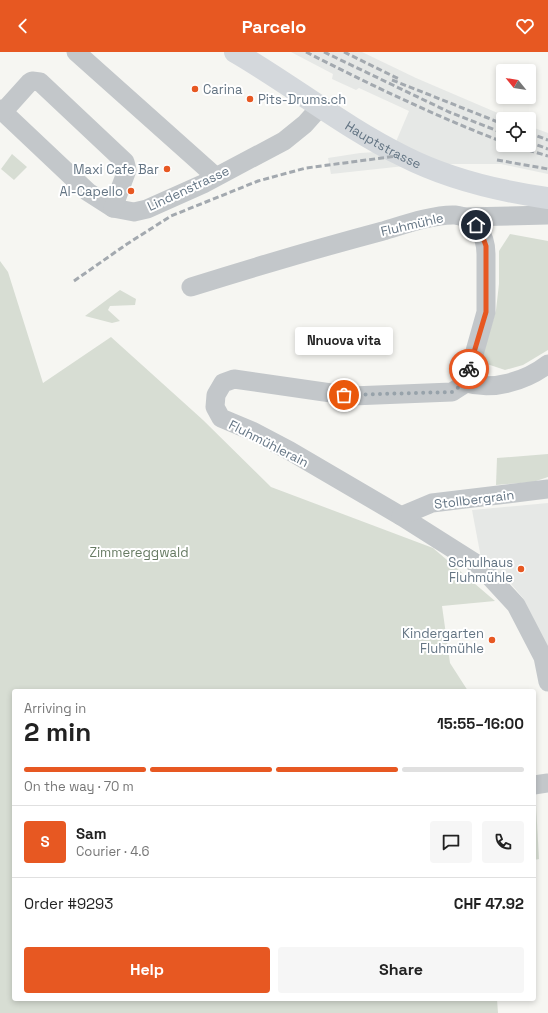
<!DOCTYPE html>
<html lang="en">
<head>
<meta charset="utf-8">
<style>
	body { margin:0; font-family:"Space Grotesk",sans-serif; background:#f6f6f6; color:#222; height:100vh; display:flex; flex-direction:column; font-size:15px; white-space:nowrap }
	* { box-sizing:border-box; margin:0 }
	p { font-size:13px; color:#767676 }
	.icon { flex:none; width:22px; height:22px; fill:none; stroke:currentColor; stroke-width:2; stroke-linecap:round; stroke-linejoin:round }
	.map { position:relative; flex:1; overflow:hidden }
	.drawer { position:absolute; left:12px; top:637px; width:524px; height:312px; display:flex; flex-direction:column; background:#fff; border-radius:4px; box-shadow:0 2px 6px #0003 }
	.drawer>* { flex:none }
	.needle { width:26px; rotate:300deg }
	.tools { position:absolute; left:496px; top:12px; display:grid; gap:8px }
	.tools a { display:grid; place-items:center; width:40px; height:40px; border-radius:4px; background:#fff; box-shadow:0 2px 6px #0003; font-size:20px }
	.pin { position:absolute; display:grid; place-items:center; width:34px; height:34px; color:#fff; margin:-17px; border:2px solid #fff; border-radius:50%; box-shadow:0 1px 4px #0007 }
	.courier { position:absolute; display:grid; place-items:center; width:40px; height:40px; margin:-20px; border:3px solid #e75822; border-radius:50%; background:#fff; color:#222; box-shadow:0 1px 5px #0007 }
	.bubble { position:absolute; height:28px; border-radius:4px; background:#fff; box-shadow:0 2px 6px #0003; font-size:13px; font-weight:700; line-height:28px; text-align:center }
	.head em { font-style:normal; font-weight:700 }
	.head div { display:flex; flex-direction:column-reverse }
	.head { display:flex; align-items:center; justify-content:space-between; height:68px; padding:0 12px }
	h1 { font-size:26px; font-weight:700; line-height:30px }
	.bar { display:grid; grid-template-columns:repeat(4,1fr); gap:6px 4px; align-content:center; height:48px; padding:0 12px }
	.bar i { height:5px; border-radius:3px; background:#e0e0e0 }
	.bar .on { background:#e75822 }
	.bar p { grid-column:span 4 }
	.line { display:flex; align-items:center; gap:10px; padding:0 12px; border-top:1px solid #e0e0e0 }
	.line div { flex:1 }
	.round { display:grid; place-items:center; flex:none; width:42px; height:42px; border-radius:4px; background:#f6f6f6 }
	.action { display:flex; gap:8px; margin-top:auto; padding:8px 12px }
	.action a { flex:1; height:46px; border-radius:4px; background:#e75822; color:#fff; font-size:16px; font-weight:700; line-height:46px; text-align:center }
	.action a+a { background:#f6f6f6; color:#222 }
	header { display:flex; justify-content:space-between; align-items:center; height:52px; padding:0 12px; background:#e75822; color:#fff; font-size:18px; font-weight:700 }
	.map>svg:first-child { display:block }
	.built { fill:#e6e8e6 }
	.green { fill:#d7ddd3 }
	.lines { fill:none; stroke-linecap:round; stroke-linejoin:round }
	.minor { stroke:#c3c7ca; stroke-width:19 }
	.major { stroke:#d4d8dc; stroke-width:22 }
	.rail { stroke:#a3a9af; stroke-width:3; stroke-dasharray:6 3; stroke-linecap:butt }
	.done { stroke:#97a2aa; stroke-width:4; stroke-dasharray:0 7.2 }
	.route { stroke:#e75822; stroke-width:5 }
	.poi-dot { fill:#e75822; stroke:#fff; stroke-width:1.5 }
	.labels { text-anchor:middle; stroke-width:4; stroke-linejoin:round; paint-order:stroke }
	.poi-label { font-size:13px; fill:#647584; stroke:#fff; text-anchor:end }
	.street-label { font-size:13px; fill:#647584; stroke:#fff }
	.park-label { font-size:13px; fill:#677b63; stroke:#fff }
</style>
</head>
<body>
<header><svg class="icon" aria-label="back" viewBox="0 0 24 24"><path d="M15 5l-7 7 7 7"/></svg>Parcelo<svg class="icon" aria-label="heart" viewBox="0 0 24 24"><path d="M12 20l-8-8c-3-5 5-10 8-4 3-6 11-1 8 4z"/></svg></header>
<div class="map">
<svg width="548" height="961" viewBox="0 0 548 961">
	<rect width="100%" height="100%" fill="#f6f6f2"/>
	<g class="built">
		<path d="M291 0H362L416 26 512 67H503V93H529V74L548 81V122L501 112H423L331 122 328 106 360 101 392 99 409 59 359 36 356 38 332 27 333 22Z"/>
		<path d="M548 451V598L523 546 507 527 481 506 472 458Z"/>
	</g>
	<g class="green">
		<path d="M12 102 27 115 14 128 1 117Z"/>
		<path d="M510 182 548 189V298L523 313 505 318 481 310 496 258 499 232V199Z"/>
		<path d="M0 209 8 220 43 331 111 285 203 368 271 435 433 496 495 549 442 554 450 611 468 639H14V947H497L498 961H0Z"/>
		<path d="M120 238 136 247 135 253 110 254 108 258 120 269 112 271 85 264Z"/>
		<path d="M548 402V425L533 430 496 433 497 406Z"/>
		<path d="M534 753H536L539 807 534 808Z"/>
	</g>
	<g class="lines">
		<g class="minor">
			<path d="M76 0 215 124"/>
			<path d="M0 57 88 140 113 156 134 160 147 157 203 132 284 89 305 72 321 54"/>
			<path d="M3 60 29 31 32 29 40 30 125 110 127 118 113 156"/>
			<path d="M463 165 548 163"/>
			<path d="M191 235C255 215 319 196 383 179 403 173 435 162 455 163 475 165 486 183 486 202V260L466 331"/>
			<path d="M466 331 452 340 352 344 234 327 223 331 216 343 215 355 221 366 252 379 290 399 401 464 480 514 516 553 543 605 548 630"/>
			<path d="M466 331C493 339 526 329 548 312"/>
			<path d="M401 464 432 451 548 437"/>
			<path d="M534 733 548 731"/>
		</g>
		<path class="major" id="s1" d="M235 0C292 33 344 75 403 104 448 127 498 139 548 146"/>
		<g class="rail">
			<path d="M306 0C371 33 435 64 503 90"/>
			<path d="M324 0 449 60 503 81"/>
			<path d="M344 0 399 27"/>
			<path d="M392 28 503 72"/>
			<path d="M529 81 548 88"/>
			<path d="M529 90 548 97"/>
			<path d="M511 93 548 104"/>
			<path d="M497 108 548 117"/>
			<path d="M74 229 127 192 171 164 258 129 306 116 397 104"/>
		</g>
	</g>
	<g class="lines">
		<path class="done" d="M344 343 452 340 466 330 469 317"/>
		<path class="route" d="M469 317 486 260V194L481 180 476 173"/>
	</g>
	<g class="poi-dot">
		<circle cx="195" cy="37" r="4"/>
		<circle cx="250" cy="47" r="4"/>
		<circle cx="167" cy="117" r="4"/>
		<circle cx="131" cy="139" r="4"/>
		<circle cx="521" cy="517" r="4"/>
		<circle cx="492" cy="588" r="4"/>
	</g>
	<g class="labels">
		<g class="poi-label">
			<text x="203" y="42" text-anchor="start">Carina</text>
			<text x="258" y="52" text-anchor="start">Pits-Drums.ch</text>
			<text x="159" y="122">Maxi Cafe Bar</text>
			<text x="123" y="144">Al-Capello</text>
			<text x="513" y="515">Schulhaus<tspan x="513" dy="15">Fluhmühle</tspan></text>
			<text x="484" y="586">Kindergarten<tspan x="484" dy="15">Fluhmühle</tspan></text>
		</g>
		<g class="street-label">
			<text dy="5" stroke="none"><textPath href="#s1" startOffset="175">Hauptstrasse</textPath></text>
			<text transform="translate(188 136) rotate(-25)" y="5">Lindenstrasse</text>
			<text transform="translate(412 172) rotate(-13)" y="5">Fluhmühle</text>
			<text transform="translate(269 391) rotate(27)" y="5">Fluhmühlerain</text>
			<text transform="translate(474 447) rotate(-7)" y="5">Stollbergrain</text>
		</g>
		<g class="park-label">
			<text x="139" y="505">Zimmereggwald</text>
		</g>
	</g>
</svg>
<div class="tools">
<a><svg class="needle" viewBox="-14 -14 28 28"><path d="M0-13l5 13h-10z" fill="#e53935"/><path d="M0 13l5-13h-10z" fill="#767676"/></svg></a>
<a><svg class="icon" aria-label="locate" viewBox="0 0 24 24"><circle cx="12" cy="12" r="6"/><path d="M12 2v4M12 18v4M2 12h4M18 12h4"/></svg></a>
</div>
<div class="pin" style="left:344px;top:343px;background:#ea580c"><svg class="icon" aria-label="bag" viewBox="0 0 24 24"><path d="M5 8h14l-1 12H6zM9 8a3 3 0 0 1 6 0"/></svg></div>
<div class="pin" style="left:476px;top:173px;background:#1f2937"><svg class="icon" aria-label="home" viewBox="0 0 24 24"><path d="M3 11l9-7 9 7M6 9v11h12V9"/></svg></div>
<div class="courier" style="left:469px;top:317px"><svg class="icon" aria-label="bike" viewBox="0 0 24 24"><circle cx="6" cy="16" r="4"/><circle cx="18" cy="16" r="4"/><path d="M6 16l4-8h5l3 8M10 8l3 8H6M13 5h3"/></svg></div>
<div class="bubble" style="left:295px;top:275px;width:98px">Nnuova vita</div>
<section class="drawer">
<div class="head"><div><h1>2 min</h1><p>Arriving in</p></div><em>15:55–16:00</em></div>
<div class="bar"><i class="on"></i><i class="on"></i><i class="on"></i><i></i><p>On the way · 70 m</p></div>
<div class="line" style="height:72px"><b class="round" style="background:#e75822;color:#fff">S</b><div><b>Sam</b><p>Courier · 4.6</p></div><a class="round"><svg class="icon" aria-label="chat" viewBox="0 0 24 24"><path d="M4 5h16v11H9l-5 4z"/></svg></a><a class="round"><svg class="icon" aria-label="phone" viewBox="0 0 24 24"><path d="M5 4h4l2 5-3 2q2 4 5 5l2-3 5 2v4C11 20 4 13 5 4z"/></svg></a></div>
<div class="line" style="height:52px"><div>Order #9293</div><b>CHF 47.92</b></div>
<div class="action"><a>Help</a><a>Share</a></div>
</section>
</div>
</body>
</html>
